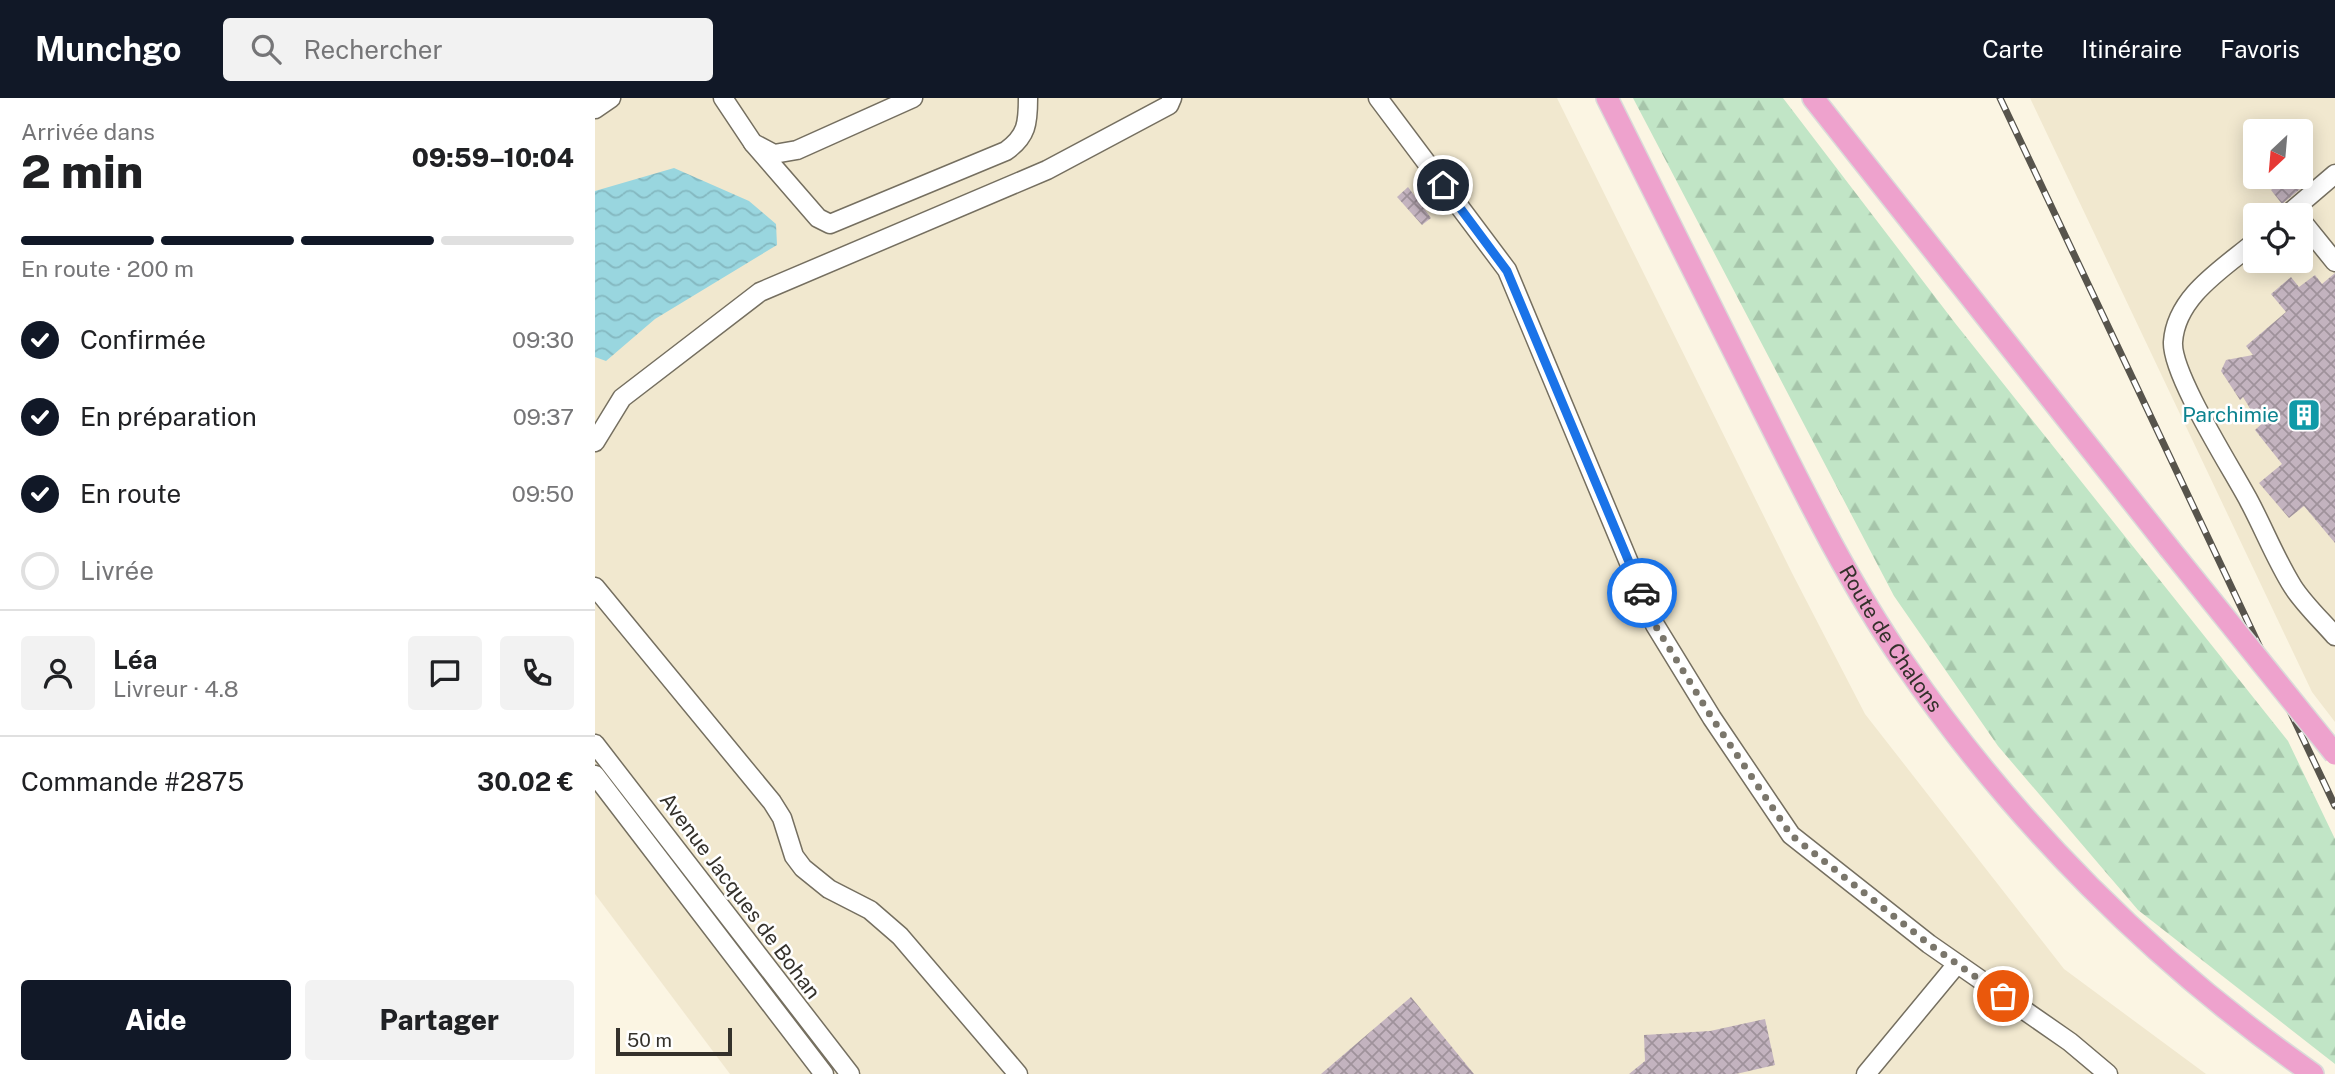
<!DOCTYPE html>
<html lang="fr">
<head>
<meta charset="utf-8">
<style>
	body { margin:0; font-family:"Public Sans",sans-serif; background:#f2f2f2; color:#202124; height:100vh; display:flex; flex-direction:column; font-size:26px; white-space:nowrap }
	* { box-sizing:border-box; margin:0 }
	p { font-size:23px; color:#757577 }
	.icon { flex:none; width:38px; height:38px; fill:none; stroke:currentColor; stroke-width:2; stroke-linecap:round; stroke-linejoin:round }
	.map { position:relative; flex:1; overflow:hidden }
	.panel { display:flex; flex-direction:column; background:#fff; width:595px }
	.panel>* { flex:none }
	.needle { width:46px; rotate:206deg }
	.fabs { position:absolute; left:1648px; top:21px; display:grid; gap:14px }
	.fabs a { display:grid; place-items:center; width:70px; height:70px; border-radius:7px; background:#fff; box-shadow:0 4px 18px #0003; font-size:35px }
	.scale { position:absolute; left:21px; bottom:18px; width:116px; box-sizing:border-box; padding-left:7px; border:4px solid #34312b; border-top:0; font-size:19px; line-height:24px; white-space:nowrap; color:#34312b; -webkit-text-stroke:5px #fff; paint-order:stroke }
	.pin { position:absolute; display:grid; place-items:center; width:60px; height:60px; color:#fff; margin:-30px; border:4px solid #fff; border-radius:50%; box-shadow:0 2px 7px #0007 }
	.courier { position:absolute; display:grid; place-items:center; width:70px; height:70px; margin:-35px; border:5px solid #1a73e8; border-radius:50%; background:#fff; color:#222; box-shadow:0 2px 9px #0007 }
	.head em { font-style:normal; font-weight:800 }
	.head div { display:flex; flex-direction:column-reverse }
	.head { display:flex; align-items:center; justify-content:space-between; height:119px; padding:0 21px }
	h1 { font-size:46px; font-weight:800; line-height:52px }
	.bar { display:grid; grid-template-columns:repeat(4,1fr); gap:10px 7px; align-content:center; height:84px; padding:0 21px }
	.bar i { height:9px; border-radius:5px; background:#e0e0e0 }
	.bar .current { background:#111827 }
	.bar p { grid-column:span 4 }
	.line { display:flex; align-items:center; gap:18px; padding:0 21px; border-top:2px solid #e0e0e0 }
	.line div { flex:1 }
	.round { display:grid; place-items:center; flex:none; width:74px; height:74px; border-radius:7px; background:#f2f2f2 }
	ol { padding:0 21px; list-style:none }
	li { display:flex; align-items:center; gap:21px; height:77px }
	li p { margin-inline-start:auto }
	li .icon { padding:7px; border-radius:50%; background:#111827; color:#fff; stroke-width:4 }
	li:last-child { color:#757577 }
	li i { width:38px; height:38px; border:4px solid #e0e0e0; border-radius:50% }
	.primary-button { display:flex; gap:14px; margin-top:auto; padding:14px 21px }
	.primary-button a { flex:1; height:80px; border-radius:7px; background:#111827; color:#fff; font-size:28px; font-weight:800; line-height:80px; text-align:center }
	.primary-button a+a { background:#f2f2f2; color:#202124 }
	header { display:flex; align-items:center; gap:42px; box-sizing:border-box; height:98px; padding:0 35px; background:#111827; color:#fff }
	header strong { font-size:33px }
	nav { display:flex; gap:38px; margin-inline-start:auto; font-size:24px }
	.search { width:490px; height:63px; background:#f2f2f2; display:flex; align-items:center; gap:18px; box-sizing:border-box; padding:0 24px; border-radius:7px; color:#757577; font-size:26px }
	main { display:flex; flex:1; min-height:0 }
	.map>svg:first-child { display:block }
	.built { fill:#f1e8cf; fill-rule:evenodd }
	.forest { fill:url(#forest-firs) }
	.water { fill:url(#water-waves) }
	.building { fill:url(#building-cross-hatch) }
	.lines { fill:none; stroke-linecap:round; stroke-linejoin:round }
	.minor-casing { stroke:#756f60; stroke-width:21 }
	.major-casing { stroke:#dadad9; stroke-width:24 }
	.minor { stroke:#fff; stroke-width:18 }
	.major { stroke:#eea2cd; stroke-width:21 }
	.rail-casing { stroke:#57544c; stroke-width:7 }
	.rail { stroke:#fff; stroke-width:4.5; stroke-dasharray:13; stroke-linecap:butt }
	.major-bridge-casing { stroke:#dadad9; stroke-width:24; stroke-linecap:butt }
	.major-bridge { stroke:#eea2cd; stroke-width:21 }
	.done { stroke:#7a766b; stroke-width:7; stroke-dasharray:0 12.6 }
	.route { stroke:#1a73e8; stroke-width:9 }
	.labels { text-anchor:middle; stroke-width:5; stroke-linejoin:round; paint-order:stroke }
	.culture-label { font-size:21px; fill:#0d838f; stroke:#fff; text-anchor:end }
	.street-label { font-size:21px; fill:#34312b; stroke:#fff }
</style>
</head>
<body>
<header>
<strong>Munchgo</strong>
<div class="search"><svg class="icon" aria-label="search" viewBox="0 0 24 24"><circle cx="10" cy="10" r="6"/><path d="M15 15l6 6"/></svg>Rechercher</div>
<nav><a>Carte</a><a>Itinéraire</a><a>Favoris</a></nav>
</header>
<main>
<section class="panel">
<div class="head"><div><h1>2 min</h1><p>Arrivée dans</p></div><em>09:59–10:04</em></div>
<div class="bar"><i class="current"></i><i class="current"></i><i class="current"></i><i></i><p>En route · 200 m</p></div>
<ol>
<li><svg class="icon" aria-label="check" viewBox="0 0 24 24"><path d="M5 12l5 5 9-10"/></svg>Confirmée<p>09:30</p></li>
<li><svg class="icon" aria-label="check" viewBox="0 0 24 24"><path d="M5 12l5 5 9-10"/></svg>En préparation<p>09:37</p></li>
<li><svg class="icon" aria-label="check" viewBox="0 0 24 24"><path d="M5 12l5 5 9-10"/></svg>En route<p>09:50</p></li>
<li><i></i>Livrée</li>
</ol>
<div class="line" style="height:126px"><a class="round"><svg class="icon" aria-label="person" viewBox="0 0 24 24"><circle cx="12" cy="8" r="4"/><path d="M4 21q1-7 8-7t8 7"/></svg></a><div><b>Léa</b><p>Livreur · 4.8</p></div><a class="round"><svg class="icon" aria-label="chat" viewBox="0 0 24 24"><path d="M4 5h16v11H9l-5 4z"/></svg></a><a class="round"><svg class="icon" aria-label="phone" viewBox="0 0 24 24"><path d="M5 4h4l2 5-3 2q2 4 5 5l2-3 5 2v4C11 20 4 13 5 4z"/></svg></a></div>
<div class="line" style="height:91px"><div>Commande #2875</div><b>30.02 €</b></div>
<div class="primary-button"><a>Aide</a><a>Partager</a></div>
</section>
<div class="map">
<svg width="1740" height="976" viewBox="0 0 1740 976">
	<defs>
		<pattern id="forest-firs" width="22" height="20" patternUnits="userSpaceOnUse" patternTransform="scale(1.75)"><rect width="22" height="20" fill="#c1e5c6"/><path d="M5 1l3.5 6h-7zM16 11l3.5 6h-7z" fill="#a6c5aa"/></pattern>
		<pattern id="water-waves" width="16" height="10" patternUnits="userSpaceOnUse" patternTransform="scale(1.75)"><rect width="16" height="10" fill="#99d6df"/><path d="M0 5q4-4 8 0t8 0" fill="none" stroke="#84b8c0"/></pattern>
		<pattern id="building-cross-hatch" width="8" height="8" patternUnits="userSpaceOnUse" patternTransform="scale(1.75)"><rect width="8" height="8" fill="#c3b3bf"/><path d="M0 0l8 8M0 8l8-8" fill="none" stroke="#9f929b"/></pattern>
	</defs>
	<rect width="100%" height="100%" fill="#fbf5e3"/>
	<g class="built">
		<path d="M0 0H962L1197 475 1270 616 1469 871 1611 976H135L0 796Z"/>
		<path d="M1435 0H1740V624L1717 594ZM1661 33H1706V79H1661ZM1661 117H1706V163H1661Z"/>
	</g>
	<path class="forest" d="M1038 0H1188L1360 225 1693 643 1740 741V966L1543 812 1403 648 1299 498Z"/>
	<path class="water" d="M79 70 154 103 181 126 182 147 60 221 11 263 0 259V93Z"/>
	<g class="building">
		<path d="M1692 79H1713L1716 82 1687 106 1676 92Z"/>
		<path d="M813 89 836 120 827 127 802 99Z"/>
		<path d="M1740 175V445L1709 408 1694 420 1664 385 1687 366 1660 332 1673 320 1656 312 1648 299 1645 302 1626 273 1631 262 1658 257 1651 248 1691 214 1676 196 1696 179 1704 189 1720 177 1727 186Z"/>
		<path d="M816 899 879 976H726Z"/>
		<path d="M1170 921 1180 967 1141 976H1034L1050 963 1049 937 1115 933Z"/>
	</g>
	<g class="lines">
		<defs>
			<g id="minor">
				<path d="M128 0 158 45 179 56 202 52 318 0"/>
				<path d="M783 0 912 172 1060 527 1117 620 1196 737 1334 846 1475 944 1513 976"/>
				<path d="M0 11 16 0"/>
				<path d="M158 45 223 120 235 126 411 53C432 38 433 25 433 0"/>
				<path d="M1692 117 1740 76"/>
				<path d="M1706 122 1740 164"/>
				<path d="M1661 143C1629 170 1581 198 1578 244 1576 276 1637 371 1654 403 1669 431 1681 462 1698 489 1709 506 1726 522 1740 538"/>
				<path d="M0 344 27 300 165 194 452 72 574 7 577 0"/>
				<path d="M0 489 177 704 187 720 199 758 208 770 234 791 275 812 305 838 423 976"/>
				<path d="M0 646 255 976"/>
				<path d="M0 677 229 976"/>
				<path d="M1271 976 1362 866"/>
			</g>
			<g id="major">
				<path id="s1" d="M1012 0C1062 101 1113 201 1163 302 1208 392 1252 482 1309 565 1419 725 1559 865 1718 976"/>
				<path d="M1218 0 1574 450"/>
			</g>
		</defs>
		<use href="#minor" class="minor-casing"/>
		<use href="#major" class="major-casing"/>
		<use href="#minor" class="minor"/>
		<use href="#major" class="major"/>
		<defs>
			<path id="rail" d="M1405 0 1740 708"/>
		</defs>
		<use href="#rail" class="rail-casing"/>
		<use href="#rail" class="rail"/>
		<defs>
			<path id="major-bridge" d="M1574 450 1740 656"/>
		</defs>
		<use href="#major-bridge" class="major-bridge-casing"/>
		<use href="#major-bridge" class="major-bridge"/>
	</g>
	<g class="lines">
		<path class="done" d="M1047 495 1060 527 1117 620 1196 737 1334 846 1408 898"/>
		<path class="route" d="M848 87 912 173 1047 495"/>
	</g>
	<defs>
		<symbol id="building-square" viewBox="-11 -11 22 22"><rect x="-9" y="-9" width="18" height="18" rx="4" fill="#0f9aa8" stroke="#fff"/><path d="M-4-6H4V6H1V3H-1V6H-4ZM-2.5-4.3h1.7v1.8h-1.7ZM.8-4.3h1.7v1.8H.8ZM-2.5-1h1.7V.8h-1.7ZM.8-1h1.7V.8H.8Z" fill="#fff"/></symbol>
	</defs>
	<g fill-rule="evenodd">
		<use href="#building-square" x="1690" y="298" width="38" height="38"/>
	</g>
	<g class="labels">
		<g class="culture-label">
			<text x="1684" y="324">Parchimie</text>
		</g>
		<g class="street-label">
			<text dy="7" stroke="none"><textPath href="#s1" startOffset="611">Route de Chalons</textPath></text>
			<text transform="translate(145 798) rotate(53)" y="7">Avenue Jacques de Bohan</text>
		</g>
	</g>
</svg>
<div class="fabs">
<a><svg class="needle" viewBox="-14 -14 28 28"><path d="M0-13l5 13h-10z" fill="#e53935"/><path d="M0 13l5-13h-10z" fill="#757577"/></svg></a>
<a><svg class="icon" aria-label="locate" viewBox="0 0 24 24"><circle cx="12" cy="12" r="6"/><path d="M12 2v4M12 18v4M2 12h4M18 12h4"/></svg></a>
</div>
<div class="scale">50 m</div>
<div class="pin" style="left:1408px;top:898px;background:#ea580c"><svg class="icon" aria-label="bag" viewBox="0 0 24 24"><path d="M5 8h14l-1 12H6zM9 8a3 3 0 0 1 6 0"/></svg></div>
<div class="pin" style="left:848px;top:87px;background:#1f2937"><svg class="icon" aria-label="home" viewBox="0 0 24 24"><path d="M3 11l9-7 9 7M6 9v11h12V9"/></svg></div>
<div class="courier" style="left:1047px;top:495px"><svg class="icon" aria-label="car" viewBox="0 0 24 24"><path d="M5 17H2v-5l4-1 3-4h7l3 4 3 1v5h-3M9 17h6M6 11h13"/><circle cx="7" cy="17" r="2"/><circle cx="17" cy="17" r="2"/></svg></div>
</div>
</main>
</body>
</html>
